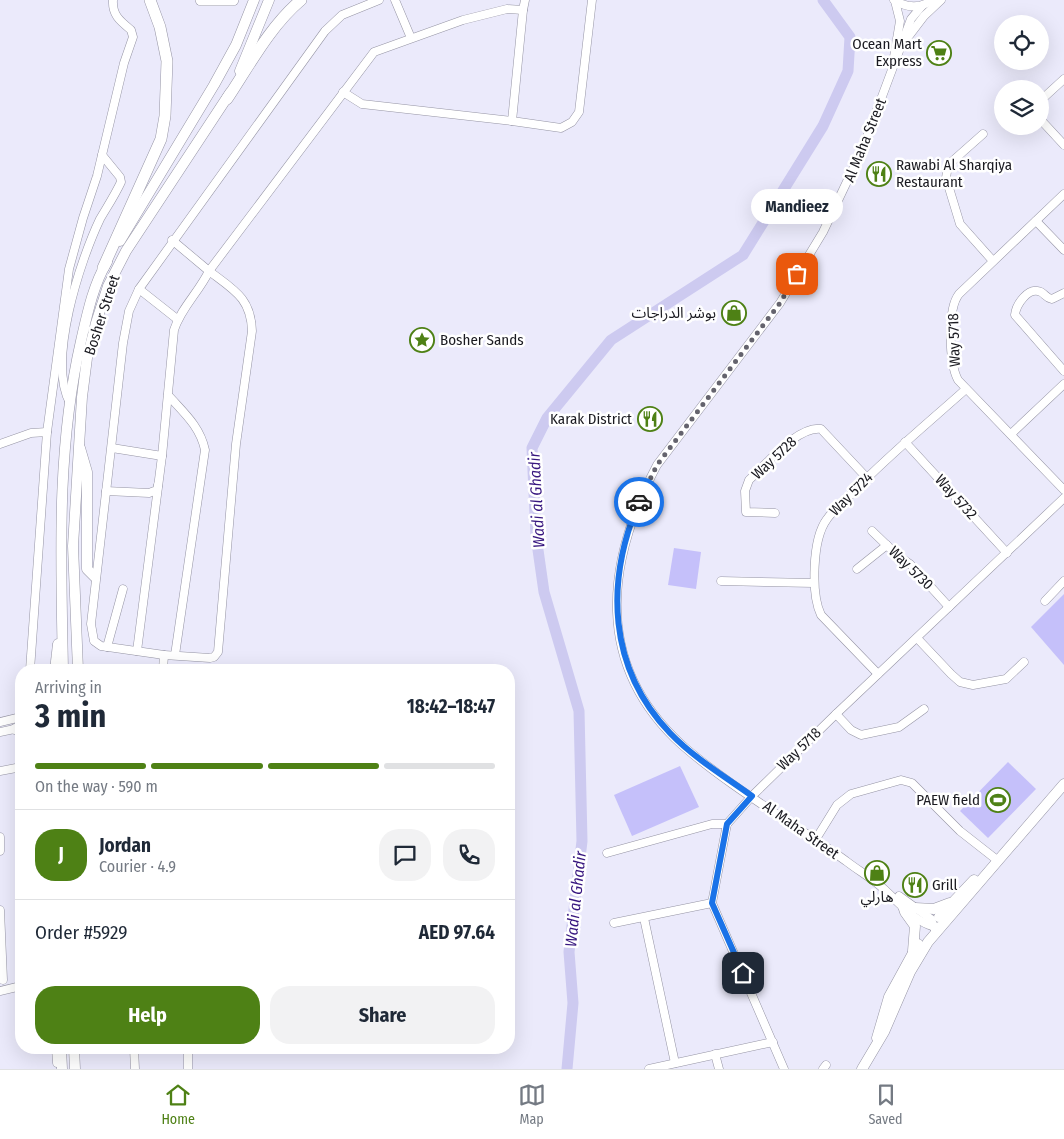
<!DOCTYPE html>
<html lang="en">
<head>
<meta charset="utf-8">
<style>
	body { margin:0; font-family:"Fira Sans Condensed","Noto Sans Arabic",sans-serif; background:#f2f2f3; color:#1f2937; height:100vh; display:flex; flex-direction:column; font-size:19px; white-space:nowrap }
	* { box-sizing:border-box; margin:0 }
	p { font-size:16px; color:#747a83 }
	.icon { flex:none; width:28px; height:28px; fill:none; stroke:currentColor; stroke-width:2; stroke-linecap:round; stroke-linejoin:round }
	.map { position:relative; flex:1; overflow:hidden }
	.details { position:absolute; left:15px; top:664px; width:500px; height:390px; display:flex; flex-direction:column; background:#fff; border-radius:20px; box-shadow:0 5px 20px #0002 }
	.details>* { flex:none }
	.tools { position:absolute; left:994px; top:15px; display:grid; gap:10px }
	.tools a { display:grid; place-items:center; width:55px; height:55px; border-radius:50%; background:#fff; box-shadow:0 5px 20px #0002; font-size:25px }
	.pin { position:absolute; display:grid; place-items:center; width:42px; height:42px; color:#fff; margin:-21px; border-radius:10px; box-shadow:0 2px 8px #0006 }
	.courier { position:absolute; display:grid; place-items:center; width:50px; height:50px; margin:-25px; border:4px solid #1a73e8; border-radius:50%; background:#fff; color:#222; box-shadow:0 1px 6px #0007 }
	.bubble { position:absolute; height:35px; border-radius:18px; background:#fff; box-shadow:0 5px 20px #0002; font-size:16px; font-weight:700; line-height:35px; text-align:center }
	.overview em { font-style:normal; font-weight:700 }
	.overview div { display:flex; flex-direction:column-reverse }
	.overview { display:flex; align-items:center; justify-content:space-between; height:85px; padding:0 20px }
	h1 { font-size:32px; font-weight:700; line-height:38px }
	.bar { display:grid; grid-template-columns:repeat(4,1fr); gap:8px 5px; align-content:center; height:60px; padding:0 20px }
	.bar i { height:6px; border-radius:4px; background:#e0e1e3 }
	.bar .active { background:#4e8115 }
	.bar p { grid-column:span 4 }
	.line { display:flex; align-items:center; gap:12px; padding:0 20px; border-top:1px solid #e0e1e3 }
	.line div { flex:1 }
	.round { display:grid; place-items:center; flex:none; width:52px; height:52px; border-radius:20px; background:#f2f2f3 }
	.action { display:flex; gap:10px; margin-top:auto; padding:10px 20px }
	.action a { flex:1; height:58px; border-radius:20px; background:#4e8115; color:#fff; font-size:20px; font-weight:700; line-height:58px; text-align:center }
	.action a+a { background:#f2f2f3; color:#1f2937 }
	.tabs { display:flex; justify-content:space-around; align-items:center; height:70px; border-top:1px solid #e0e1e3; background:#fff; font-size:14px; color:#747a83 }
	.tabs a { display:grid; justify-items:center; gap:2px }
	.tabs .active { color:#4e8115 }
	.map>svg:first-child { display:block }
	.green { fill:#c5c0fa }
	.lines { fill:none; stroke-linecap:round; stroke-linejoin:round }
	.river { stroke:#cdcaf0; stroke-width:11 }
	.minor-casing { stroke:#9594a4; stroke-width:9 }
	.major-casing { stroke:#9594a4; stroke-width:11 }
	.highway-casing { stroke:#9594a4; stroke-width:12 }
	.minor { stroke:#fff; stroke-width:8 }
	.major { stroke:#fff; stroke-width:10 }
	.highway { stroke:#fff; stroke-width:11 }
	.done { stroke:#64636d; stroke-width:5; stroke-dasharray:0 9 }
	.route { stroke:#1a73e8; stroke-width:6 }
	.labels { text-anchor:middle; stroke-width:5; stroke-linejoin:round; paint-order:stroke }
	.poi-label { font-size:15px; fill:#1b1b21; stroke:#fff; text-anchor:end }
	.street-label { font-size:15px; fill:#1b1b21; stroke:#fff }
	.water-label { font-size:16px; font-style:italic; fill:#37167f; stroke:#fff }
</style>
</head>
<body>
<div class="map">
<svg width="1064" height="1069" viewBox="0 0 1064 1069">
	<rect width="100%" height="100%" fill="#ebeafb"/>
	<g class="green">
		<path d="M674 548 701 552 696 589 668 585Z"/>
		<path d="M1064 594V665L1031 627Z"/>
		<path d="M1008 762 1036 789 988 838 960 811Z"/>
		<path d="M680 766 699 807 632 836 614 795Z"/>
	</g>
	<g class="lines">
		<path class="river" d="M567 1069 573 1003 569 952 582 841 579 711 544 592 536 536 532 448 547 418 611 340 743 255 823 126 848 71 850 37 823 0"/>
		<defs>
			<g id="minor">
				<path d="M395 0 411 38"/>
				<path d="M894 0C907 8 920 9 932 0"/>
				<path d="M922 6 911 19 862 150 823 232 780 303 657 465C606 562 593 664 682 745 730 787 793 823 846 861 859 871 873 879 885 890 898 902 913 919 929 925 933 927 937 927 940 926"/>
				<path d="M523 10 512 121 561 128 572 122 579 112 592 0"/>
				<path d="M905 41 924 16 941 0"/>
				<path d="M894 57 900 21 895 1"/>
				<path d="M343 92 362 104 512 121"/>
				<path d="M1040 101 1064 79"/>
				<path d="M1040 119 1064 145"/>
				<path d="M983 134 948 165 946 178 960 224 993 261"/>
				<path d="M1064 194 959 294C947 309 949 363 958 380L1064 490"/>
				<path d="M1036 221 1064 250"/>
				<path d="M172 240 209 271 374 52 463 20 507 9 523 10 525 0"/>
				<path d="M139 289 177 319"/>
				<path d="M1064 293 1052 299C1046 298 1046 295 1041 292 1028 286 1016 305 1015 315L1064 371"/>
				<path d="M168 395C183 412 200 426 205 450L175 655"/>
				<path d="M70 403C47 361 80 261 100 219 107 207 115 195 121 182L120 177 102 155"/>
				<path d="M1011 434 1064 384"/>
				<path d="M905 442 1007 553"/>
				<path d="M0 444 31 433 47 432"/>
				<path d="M112 448 162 456"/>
				<path d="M106 491 149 493 157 490 158 485"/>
				<path d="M775 513 746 512 745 491 749 480C767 464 797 426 821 429L867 478"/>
				<path d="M872 531 898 556 910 564 949 607"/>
				<path d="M857 569 887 545"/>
				<path d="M721 581 814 583"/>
				<path d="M1045 601 1064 581"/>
				<path d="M917 638 951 674 960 682 973 685 1006 679 1024 662"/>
				<path d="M107 647 123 589"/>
				<path d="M137 651 162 456 174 330C181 308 199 292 209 271 234 290 251 298 252 331L236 444 218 652 214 657 210 658 164 655"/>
				<path d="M30 670 47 432 69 269 83 218 97 176 124 63 133 37 131 30C120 21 112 15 113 0"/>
				<path d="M163 670 164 655 101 646 94 641 91 624 123 343 129 311 139 289 325 31 342 15 379 0"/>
				<path d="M878 674 821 615C811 594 812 539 827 519 834 509 845 501 853 492 889 455 928 423 966 389"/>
				<path d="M836 714 851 730 861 735 899 727 924 709"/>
				<path d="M0 722 21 717"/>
				<path d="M0 732 19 728"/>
				<path d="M0 771 16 768"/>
				<path d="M0 837V851"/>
				<path d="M816 839 837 805 851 794 901 780 912 783 960 831 997 860"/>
				<path d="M607 853 712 824H727"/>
				<path d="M899 896 931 919 935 930"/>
				<path d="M0 910 3 980"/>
				<path d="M644 918 675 1063"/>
				<path d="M614 923 712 903"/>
				<path d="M0 991 21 986"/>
				<path d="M56 1048 57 1063"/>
				<path d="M134 1048 135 1069"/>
				<path d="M188 1048V1069"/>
				<path d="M715 1054 719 1069"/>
				<path d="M649 1069 773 1042"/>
				<path d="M784 1069 712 903 727 824 752 796 836 714 1064 498"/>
				<path d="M823 1069 826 1065"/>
			</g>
			<g id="major">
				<path d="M240 71 269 0"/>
				<path d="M120 241 214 85 236 45 254 0"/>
				<path d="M80 448 87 472V569L95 577"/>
				<path d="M55 670 58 644"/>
				<path d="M63 670C61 560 56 450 81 341 87 315 93 285 107 262"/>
				<path d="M78 670 73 546 82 397 87 358 96 323 108 286 126 251 230 93"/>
				<path d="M15 729 21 730"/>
				<path d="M903 906 905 912 915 926 913 951"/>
				<path d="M915 908 934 909 950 903"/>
				<path d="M939 917 974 880"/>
				<path d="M877 1038 889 997 918 944"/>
				<path d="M61 1048 62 1069"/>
				<path d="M74 1048 75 1069"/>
				<path d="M862 1069 884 1032 910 972 928 942 1064 784"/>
			</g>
			<g id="highway">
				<path d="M201 0H233"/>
				<path d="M227 99C249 66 270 26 301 0"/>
				<path d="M103 268 161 139 165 116 167 61 160 27 150 0"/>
			</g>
		</defs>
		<use href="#minor" class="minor-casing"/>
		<use href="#major" class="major-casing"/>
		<use href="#highway" class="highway-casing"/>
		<use href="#minor" class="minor"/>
		<use href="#major" class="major"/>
		<use href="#highway" class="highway"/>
	</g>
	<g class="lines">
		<path class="done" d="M639 502 657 465 780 303 797 274"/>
		<path class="route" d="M639 502C605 582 608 668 670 733 694 758 724 776 752 796L727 824 712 903 743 973"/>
	</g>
	<defs>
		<symbol id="supermarket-ring" viewBox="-11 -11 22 22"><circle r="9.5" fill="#fff" stroke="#4e8115" stroke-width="1.5"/><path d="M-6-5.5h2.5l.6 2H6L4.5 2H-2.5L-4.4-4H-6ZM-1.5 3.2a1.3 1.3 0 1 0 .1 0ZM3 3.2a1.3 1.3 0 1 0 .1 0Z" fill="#4e8115"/></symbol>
		<symbol id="restaurant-ring" viewBox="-11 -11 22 22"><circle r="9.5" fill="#fff" stroke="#4e8115" stroke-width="1.5"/><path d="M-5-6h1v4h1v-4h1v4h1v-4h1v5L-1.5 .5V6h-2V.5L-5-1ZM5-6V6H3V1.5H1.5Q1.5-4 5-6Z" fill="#4e8115"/></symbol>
		<symbol id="shop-ring" viewBox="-11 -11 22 22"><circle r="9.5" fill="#fff" stroke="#4e8115" stroke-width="1.5"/><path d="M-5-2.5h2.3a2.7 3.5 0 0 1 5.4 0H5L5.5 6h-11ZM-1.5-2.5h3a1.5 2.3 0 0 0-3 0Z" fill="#4e8115"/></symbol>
		<symbol id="sight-ring" viewBox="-11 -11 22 22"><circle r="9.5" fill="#fff" stroke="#4e8115" stroke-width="1.5"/><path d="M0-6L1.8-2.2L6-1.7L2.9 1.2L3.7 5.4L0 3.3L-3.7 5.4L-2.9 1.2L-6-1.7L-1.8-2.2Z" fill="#4e8115"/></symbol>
		<symbol id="stadium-ring" viewBox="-11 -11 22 22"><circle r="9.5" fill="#fff" stroke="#4e8115" stroke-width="1.5"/><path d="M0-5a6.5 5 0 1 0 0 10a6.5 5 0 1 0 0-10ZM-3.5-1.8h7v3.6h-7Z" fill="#4e8115"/></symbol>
	</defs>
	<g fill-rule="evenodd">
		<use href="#supermarket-ring" x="925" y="39" width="28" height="28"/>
		<use href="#restaurant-ring" x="865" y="160" width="28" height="28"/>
		<use href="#shop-ring" x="720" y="299" width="28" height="28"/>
		<use href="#sight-ring" x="408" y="326" width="28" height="28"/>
		<use href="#restaurant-ring" x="636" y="405" width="28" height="28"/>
		<use href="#stadium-ring" x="984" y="786" width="28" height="28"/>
		<use href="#shop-ring" x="863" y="859" width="28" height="28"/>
		<use href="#restaurant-ring" x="901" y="871" width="28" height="28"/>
	</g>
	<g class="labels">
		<g class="poi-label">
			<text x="922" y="49">Ocean Mart<tspan x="922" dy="17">Express</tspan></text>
			<text x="896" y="170" text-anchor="start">Rawabi Al Sharqiya<tspan x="896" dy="17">Restaurant</tspan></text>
			<text x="716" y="318">بوشر الدراجات</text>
			<text x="440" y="345" text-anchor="start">Bosher Sands</text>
			<text x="632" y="424">Karak District</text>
			<text x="980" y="805">PAEW field</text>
			<text x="932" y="890" text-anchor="start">Grill</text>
			<text x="877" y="902" text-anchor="middle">هارلي</text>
		</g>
		<g class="street-label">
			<text transform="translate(865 140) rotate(-68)" y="5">Al Maha Street</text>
			<text transform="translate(102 315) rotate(-72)" y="5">Bosher Street</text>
			<text transform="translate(954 340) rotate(-92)" y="5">Way 5718</text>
			<text transform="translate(774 458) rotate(-43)" y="5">Way 5728</text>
			<text transform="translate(851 494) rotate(-45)" y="5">Way 5724</text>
			<text transform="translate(956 497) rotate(48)" y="5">Way 5732</text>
			<text transform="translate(911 568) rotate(44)" y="5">Way 5730</text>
			<text transform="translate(799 749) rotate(-44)" y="5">Way 5718</text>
			<text transform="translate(801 830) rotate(35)" y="5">Al Maha Street</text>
		</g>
		<g class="water-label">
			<text transform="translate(536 500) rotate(-93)" y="6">Wadi al Ghadir</text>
			<text transform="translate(575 899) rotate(-84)" y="6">Wadi al Ghadir</text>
		</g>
	</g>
</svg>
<div class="tools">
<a><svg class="icon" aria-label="locate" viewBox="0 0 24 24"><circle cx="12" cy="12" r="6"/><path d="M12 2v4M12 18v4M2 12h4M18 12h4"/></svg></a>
<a><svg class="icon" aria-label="layers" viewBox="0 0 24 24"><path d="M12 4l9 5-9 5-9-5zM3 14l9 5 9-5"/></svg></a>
</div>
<div class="pin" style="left:797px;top:274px;background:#ea580c"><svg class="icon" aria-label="bag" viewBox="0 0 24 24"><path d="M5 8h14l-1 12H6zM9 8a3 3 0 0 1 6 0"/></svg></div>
<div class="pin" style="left:743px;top:973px;background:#1f2937"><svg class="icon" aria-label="home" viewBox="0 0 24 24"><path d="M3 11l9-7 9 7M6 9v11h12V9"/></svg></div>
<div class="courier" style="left:639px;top:502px"><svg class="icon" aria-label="car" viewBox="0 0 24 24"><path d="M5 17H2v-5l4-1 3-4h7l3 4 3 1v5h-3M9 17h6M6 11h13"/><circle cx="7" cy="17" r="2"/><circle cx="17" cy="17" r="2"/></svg></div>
<div class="bubble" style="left:751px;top:189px;width:92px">Mandieez</div>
<section class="details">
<div class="overview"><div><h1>3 min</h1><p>Arriving in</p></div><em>18:42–18:47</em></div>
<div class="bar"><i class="active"></i><i class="active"></i><i class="active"></i><i></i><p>On the way · 590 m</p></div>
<div class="line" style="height:90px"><b class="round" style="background:#4e8115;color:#fff">J</b><div><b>Jordan</b><p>Courier · 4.9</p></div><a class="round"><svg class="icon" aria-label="chat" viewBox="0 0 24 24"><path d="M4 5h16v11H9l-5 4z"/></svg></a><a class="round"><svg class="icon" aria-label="phone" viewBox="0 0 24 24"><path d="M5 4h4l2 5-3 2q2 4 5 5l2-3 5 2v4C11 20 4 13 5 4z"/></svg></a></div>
<div class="line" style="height:65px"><div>Order #5929</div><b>AED 97.64</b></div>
<div class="action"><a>Help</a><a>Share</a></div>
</section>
</div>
<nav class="tabs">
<a class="active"><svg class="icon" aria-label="home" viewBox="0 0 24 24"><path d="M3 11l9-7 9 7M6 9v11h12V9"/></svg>Home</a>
<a><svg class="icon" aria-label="map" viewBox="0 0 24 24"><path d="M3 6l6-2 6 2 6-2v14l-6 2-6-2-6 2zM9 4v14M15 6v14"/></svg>Map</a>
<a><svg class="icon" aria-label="saved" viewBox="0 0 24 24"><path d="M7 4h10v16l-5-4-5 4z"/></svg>Saved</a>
</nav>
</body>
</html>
